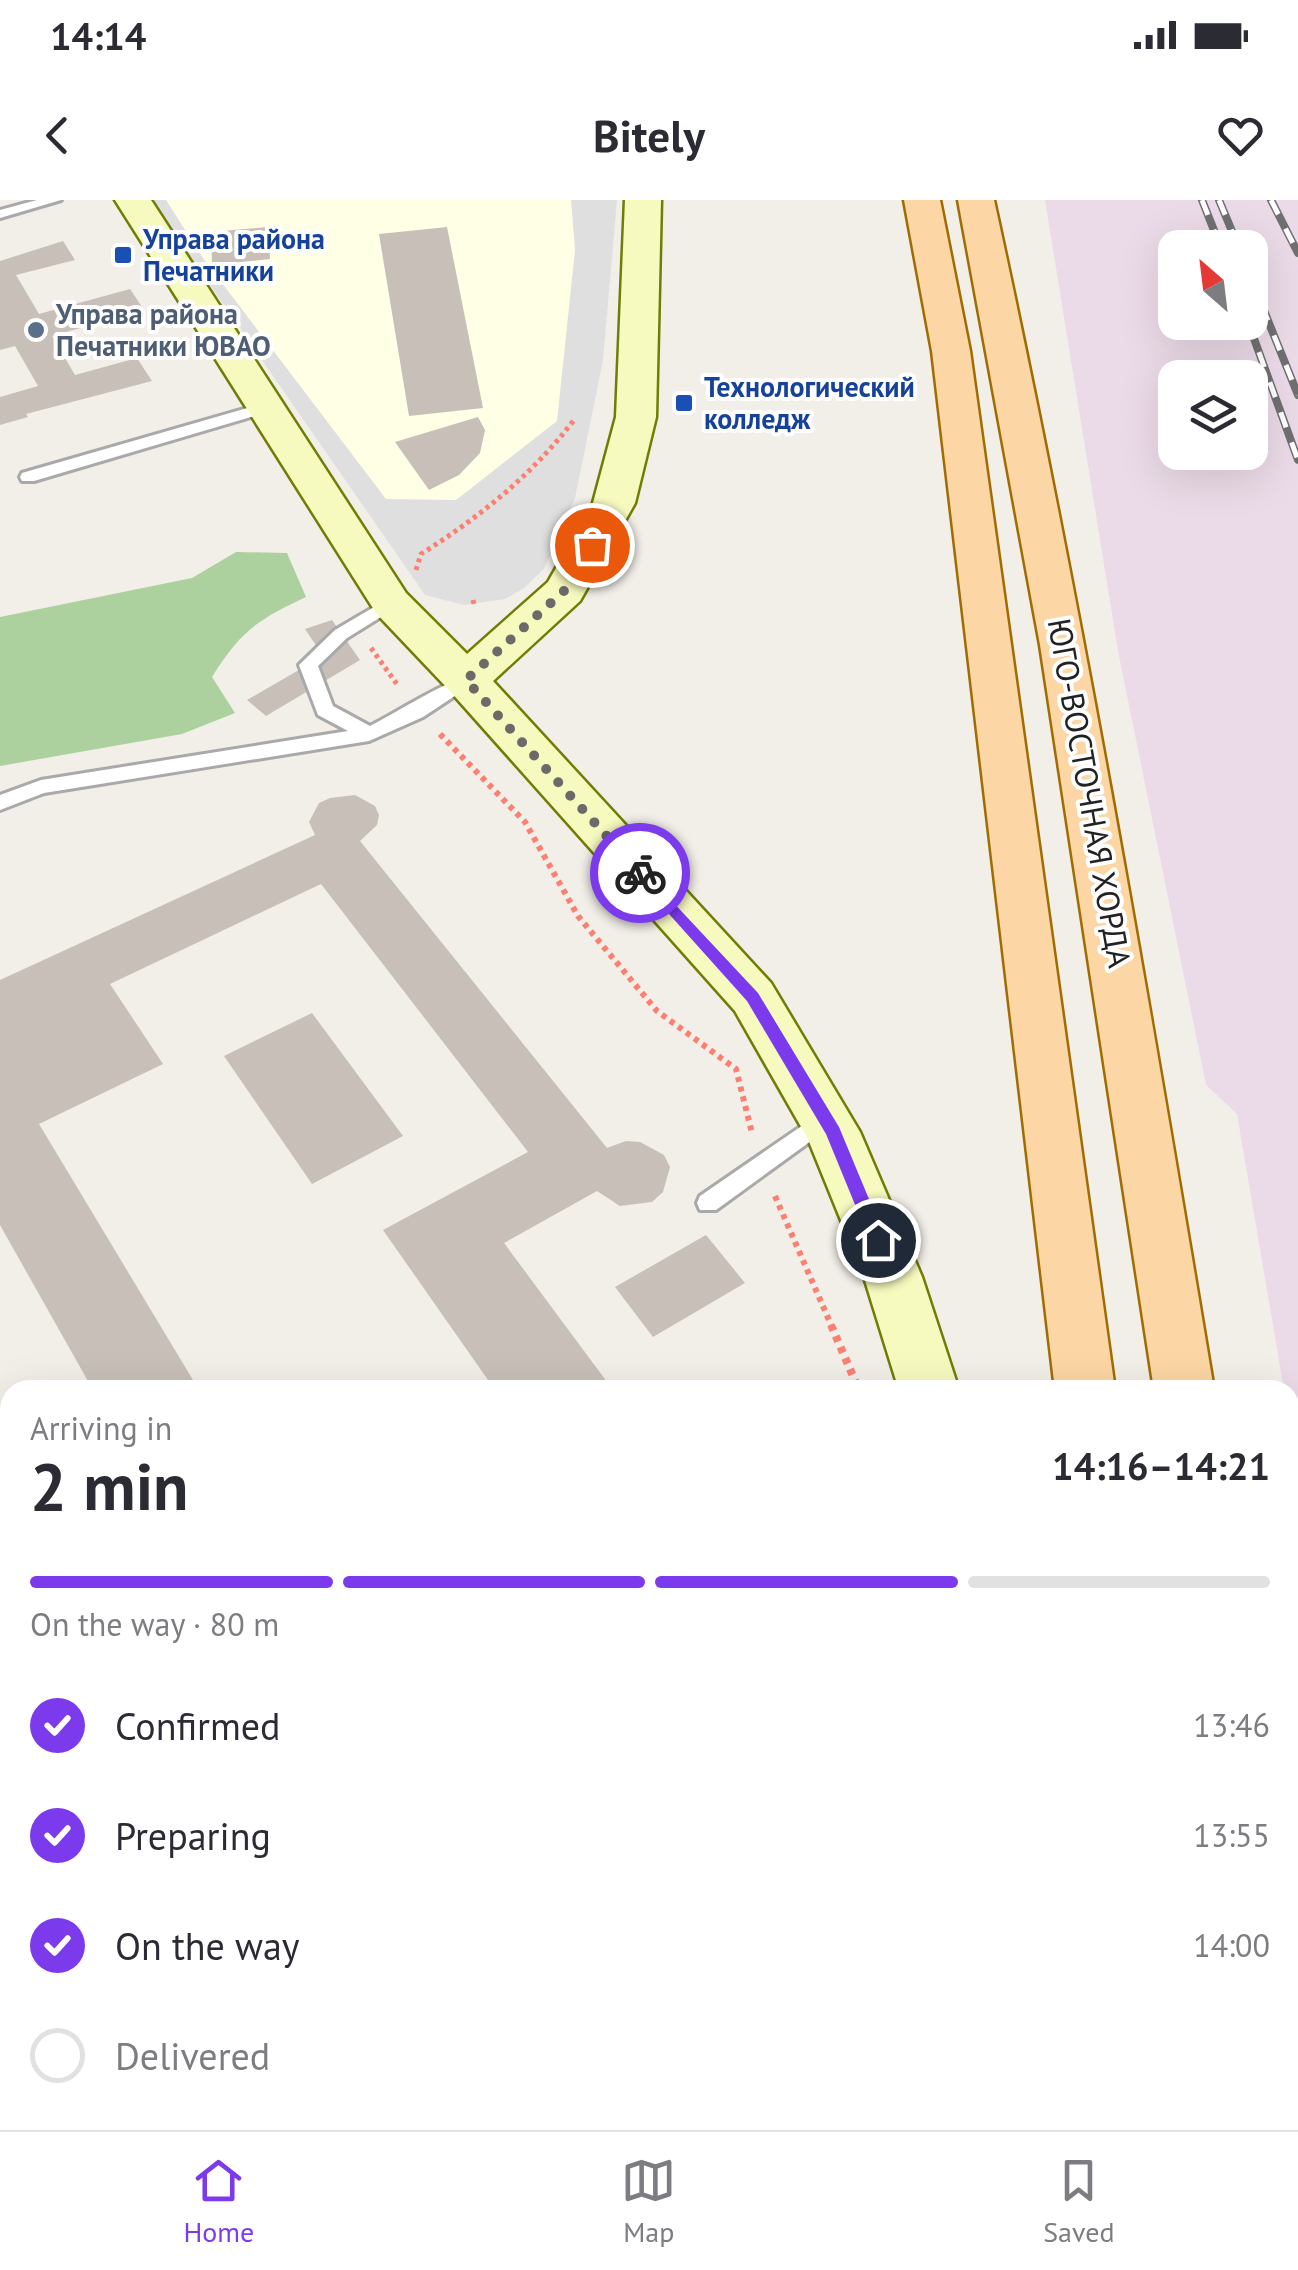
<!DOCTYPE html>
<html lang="en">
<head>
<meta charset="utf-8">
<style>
	body { margin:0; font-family:"PT Sans",sans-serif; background:#f7f7f7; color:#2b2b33; height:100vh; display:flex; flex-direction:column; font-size:38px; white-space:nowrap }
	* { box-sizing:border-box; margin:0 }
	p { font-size:32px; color:#7c7c81 }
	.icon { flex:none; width:55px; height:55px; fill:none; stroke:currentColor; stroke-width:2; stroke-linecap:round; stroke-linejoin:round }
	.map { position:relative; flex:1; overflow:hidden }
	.side { position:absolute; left:0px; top:1180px; width:1300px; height:750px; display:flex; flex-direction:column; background:#fff; border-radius:30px 30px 0 0; box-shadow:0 10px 40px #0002 }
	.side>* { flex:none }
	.needle { width:65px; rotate:332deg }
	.controls { position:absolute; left:1158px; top:30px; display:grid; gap:20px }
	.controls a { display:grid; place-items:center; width:110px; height:110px; border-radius:20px; background:#fff; box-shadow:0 10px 40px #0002; font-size:50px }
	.pin { position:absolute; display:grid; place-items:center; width:85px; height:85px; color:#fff; margin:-42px; border:5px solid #fff; border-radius:50%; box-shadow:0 2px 10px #0007 }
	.courier { position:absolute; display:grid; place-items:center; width:100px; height:100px; margin:-50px; border:8px solid #7c3aed; border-radius:50%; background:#fff; color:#222; box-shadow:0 2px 12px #0007 }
	.head em { font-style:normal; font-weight:600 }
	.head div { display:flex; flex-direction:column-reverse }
	.head { display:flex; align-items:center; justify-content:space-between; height:170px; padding:0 30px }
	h1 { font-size:65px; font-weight:600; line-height:75px }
	.bar { display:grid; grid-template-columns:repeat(4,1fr); gap:15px 10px; align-content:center; height:120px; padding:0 30px }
	.bar i { height:12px; border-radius:8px; background:#e1e1e2 }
	.bar .current { background:#7c3aed }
	.bar p { grid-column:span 4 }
	ol { padding:0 30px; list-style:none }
	li { display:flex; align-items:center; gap:30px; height:110px }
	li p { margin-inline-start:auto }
	li .icon { padding:10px; border-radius:50%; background:#7c3aed; color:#fff; stroke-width:4 }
	li:last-child { color:#7c7c81 }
	li i { width:55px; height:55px; border:5px solid #e1e1e2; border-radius:50% }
	.status { display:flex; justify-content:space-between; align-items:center; height:70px; padding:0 50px; background:#fff; direction:ltr }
	.status svg { height:28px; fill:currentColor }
	header { display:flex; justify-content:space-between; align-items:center; height:130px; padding:0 30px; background:#fff; font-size:45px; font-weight:600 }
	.tabs { display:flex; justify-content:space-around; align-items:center; height:140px; border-top:2px solid #e1e1e2; background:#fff; font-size:28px; color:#7c7c81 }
	.tabs a { display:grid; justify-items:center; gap:5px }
	.tabs .current { color:#7c3aed }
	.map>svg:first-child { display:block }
	.residential { fill:#e0dfdf }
	.industrial { fill:#ebdbe8; fill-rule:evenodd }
	.education { fill:#ffffe5 }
	.forest { fill:#add19e }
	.building { fill:#c7bfb8 }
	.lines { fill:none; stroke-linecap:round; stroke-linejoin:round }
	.lane-casing { stroke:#a9a9a9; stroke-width:6 }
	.secondary-casing { stroke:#707d05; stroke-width:5 }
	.primary-casing { stroke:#a06b00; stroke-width:5 }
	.path-far2 { stroke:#fa8072; stroke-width:5; stroke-dasharray:4 4; stroke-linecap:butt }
	.path-far1 { stroke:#fa8072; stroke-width:6; stroke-dasharray:5 5; stroke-linecap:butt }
	.path { stroke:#fa8072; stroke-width:8; stroke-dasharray:6 6; stroke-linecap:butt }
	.lane { fill:#fff; fill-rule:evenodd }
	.secondary { fill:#f7fabf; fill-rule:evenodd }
	.primary { fill:#fcd6a4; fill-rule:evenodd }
	.rail-casing { stroke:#707070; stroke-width:8 }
	.rail { stroke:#fff; stroke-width:5; stroke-dasharray:16; stroke-linecap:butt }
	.route { fill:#7c3aed }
	.done { stroke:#6b6a68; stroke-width:10; stroke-dasharray:0 18 }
	.transit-dot { fill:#1a4fb4; stroke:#fff; stroke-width:4 }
	.service-dot { fill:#5c6f8a; stroke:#fff; stroke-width:4 }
	.labels { text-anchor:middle; stroke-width:8; stroke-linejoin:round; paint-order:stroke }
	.far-transit-label { font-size:28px; font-weight:bold; fill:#164399; stroke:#fff; text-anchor:start }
	.far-service-label { font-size:28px; font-weight:bold; fill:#4e5e75; stroke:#fff; text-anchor:start }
	.street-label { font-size:32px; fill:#222; stroke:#fff }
</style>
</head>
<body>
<div class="status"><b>14:14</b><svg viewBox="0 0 49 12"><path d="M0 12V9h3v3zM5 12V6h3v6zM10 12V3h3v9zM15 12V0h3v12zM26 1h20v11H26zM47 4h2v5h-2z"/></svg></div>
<header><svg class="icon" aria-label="back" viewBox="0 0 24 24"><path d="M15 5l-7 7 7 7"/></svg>Bitely<svg class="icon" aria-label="heart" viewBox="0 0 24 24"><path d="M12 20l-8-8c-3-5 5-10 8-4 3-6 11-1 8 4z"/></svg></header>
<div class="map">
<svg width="1298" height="1930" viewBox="0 0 1298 1930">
	<rect width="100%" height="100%" fill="#f2efe9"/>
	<path class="residential" d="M151 0H617L603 160 575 298 544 369 524 388 505 399 464 405 425 395Z"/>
	<path class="industrial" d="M1045 0H1298V1495L1290 1190H1284L1237 914 1206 885 1118 451ZM1175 48H1250V122H1175ZM1175 178H1250V252H1175Z"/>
	<path class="education" d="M166 0H571L575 50 557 221 456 300 386 299 203 58Z"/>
	<path class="forest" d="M236 352 287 353 306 397C257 420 241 431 212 477L235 513 182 534 0 566V417L192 378Z"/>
	<g class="building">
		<path d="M268 27 270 59 212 65 211 32Z"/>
		<path d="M447 27 483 208 409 216 379 34Z"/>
		<path d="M63 41 75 60 16 75 39 114 130 89 144 110 52 136 75 175 137 158 152 181 26 214 28 217 0 225V197L38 186 15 146 0 150V61Z"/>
		<path d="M478 217 485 230 480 253 459 275 429 290 395 242Z"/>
		<path d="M332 420 360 460 266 516 247 500 323 456 305 429Z"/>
		<path d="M355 595 375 606 379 615 377 625 360 641 607 948 626 941 640 942 664 955 670 967 663 992 652 1002 620 1006 597 991 504 1043 613 1190H495L383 1030 528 952 321 684 110 784 163 864 39 924 199 1190H93L0 1025V780L315 635 309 622 319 603 330 598Z"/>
		<path d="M312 813 403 936 312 984 224 856Z"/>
		<path d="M706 1035 745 1083 653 1137 615 1087Z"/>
		<path d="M75 1920H221L225 1930H80Z"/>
	</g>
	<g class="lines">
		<defs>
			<g id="lane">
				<path d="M37 0H61L0 18V10Z"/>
				<path d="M265 203 271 205V211L34 281H22L20 277 22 273Z"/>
				<path d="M391 397 400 403 397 407 347 438 318 466 333 506 370 526C389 517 459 473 473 476V484L423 517 369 541 44 593 0 610V595L41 580 348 531 318 515 299 465 335 430Z"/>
				<path d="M825 910 833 913 836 919 833 925 716 1010H700L697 1003 700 996Z"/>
			</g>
			<g id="secondary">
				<path d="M115 0H151L406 393 467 454 548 382 593 303 616 217 625 0H661L656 217 635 303 580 401 493 481 771 783 860 932 922 1077 959 1190H899L864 1077 808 939 735 811 450 491 376 413Z"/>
				<rect x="888" y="1920" width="74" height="10"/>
			</g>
			<g id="primary">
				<path d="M904 0H940L970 151 1115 1190H1055L932 151Z"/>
				<path d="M958 0H994C1080 394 1148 792 1214 1190H1154L1040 445Z"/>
				<path d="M1290 1915 1291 1930H1217L1218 1920H1290Z"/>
				<path d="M1093 1920H1167L1166 1930H1092Z"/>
			</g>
		</defs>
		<use href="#lane" class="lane-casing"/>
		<use href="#secondary" class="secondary-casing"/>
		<use href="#primary" class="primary-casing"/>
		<g class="path-far2">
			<path d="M416 370 421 354C481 316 531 276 574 220"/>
			<path d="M473 400 474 404"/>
			<path d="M371 448 399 487"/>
		</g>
		<g class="path-far1">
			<path d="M440 534 525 622 578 716 657 811 736 869 752 933"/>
			<path d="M775 996 832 1127"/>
		</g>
		<g class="path">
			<path d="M831 1125 859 1190"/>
			<path d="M845 1930 846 1920"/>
		</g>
		<use href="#lane" class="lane"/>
		<use href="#secondary" class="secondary"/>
		<use href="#primary" class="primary"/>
		<defs>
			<g id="rail">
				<path d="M1202 0 1221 48"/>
				<path d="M1219 0 1239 48"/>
				<path d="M1271 0 1298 53"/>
				<path d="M1250 76 1298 195"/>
				<path d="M1248 122 1298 260"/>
			</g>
		</defs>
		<use href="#rail" class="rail-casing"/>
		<use href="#rail" class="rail"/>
	</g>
	<path class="route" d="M640 667 758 793 839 927 886 1040 884 1046H872L826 934 747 801 635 676V669Z"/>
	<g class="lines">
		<path class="done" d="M592 345 565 390 466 480 640 673"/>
	</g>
	<g class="transit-dot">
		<rect x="113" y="45" width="20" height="20" rx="5"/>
		<rect x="674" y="193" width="20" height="20" rx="5"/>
	</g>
	<circle class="service-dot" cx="36" cy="130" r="10"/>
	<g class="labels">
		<g class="far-transit-label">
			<text x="143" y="49">Управа района<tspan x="143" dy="32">Печатники</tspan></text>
			<text x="704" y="197">Технологический<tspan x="704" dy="32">колледж</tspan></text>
		</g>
		<g class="far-service-label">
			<text x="56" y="124">Управа района<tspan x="56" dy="32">Печатники ЮВАО</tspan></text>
		</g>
		<g class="street-label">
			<text transform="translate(1089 593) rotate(80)" y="11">ЮГО-ВОСТОЧНАЯ ХОРДА</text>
		</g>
	</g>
</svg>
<div class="controls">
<a><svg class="needle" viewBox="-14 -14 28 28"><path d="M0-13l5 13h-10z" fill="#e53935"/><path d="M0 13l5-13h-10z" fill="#7c7c81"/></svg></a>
<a><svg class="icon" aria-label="layers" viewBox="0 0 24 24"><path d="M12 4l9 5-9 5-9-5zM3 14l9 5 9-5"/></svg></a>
</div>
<div class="pin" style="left:592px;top:345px;background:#ea580c"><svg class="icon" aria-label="bag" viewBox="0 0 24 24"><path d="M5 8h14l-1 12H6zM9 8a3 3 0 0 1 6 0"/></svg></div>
<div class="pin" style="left:878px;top:1040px;background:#1f2937"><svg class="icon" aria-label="home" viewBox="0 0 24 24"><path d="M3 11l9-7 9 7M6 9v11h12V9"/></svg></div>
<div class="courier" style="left:640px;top:673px"><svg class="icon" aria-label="bike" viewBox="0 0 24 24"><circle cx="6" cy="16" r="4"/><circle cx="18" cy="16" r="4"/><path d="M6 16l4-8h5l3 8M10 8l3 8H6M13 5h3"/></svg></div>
<section class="side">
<div class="head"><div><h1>2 min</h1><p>Arriving in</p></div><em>14:16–14:21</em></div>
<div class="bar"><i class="current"></i><i class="current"></i><i class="current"></i><i></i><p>On the way · 80 m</p></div>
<ol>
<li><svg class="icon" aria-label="check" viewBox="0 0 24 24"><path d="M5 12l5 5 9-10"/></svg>Confirmed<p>13:46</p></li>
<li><svg class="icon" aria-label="check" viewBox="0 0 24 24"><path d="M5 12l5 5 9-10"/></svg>Preparing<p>13:55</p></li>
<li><svg class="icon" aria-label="check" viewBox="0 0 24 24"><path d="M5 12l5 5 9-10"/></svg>On the way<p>14:00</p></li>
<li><i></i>Delivered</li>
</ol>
</section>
</div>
<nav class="tabs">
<a class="current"><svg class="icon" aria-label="home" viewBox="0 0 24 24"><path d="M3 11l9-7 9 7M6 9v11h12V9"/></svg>Home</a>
<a><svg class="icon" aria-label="map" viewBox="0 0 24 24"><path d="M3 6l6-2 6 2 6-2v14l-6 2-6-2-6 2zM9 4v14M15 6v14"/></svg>Map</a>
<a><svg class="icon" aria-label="saved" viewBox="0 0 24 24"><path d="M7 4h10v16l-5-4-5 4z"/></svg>Saved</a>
</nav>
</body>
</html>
